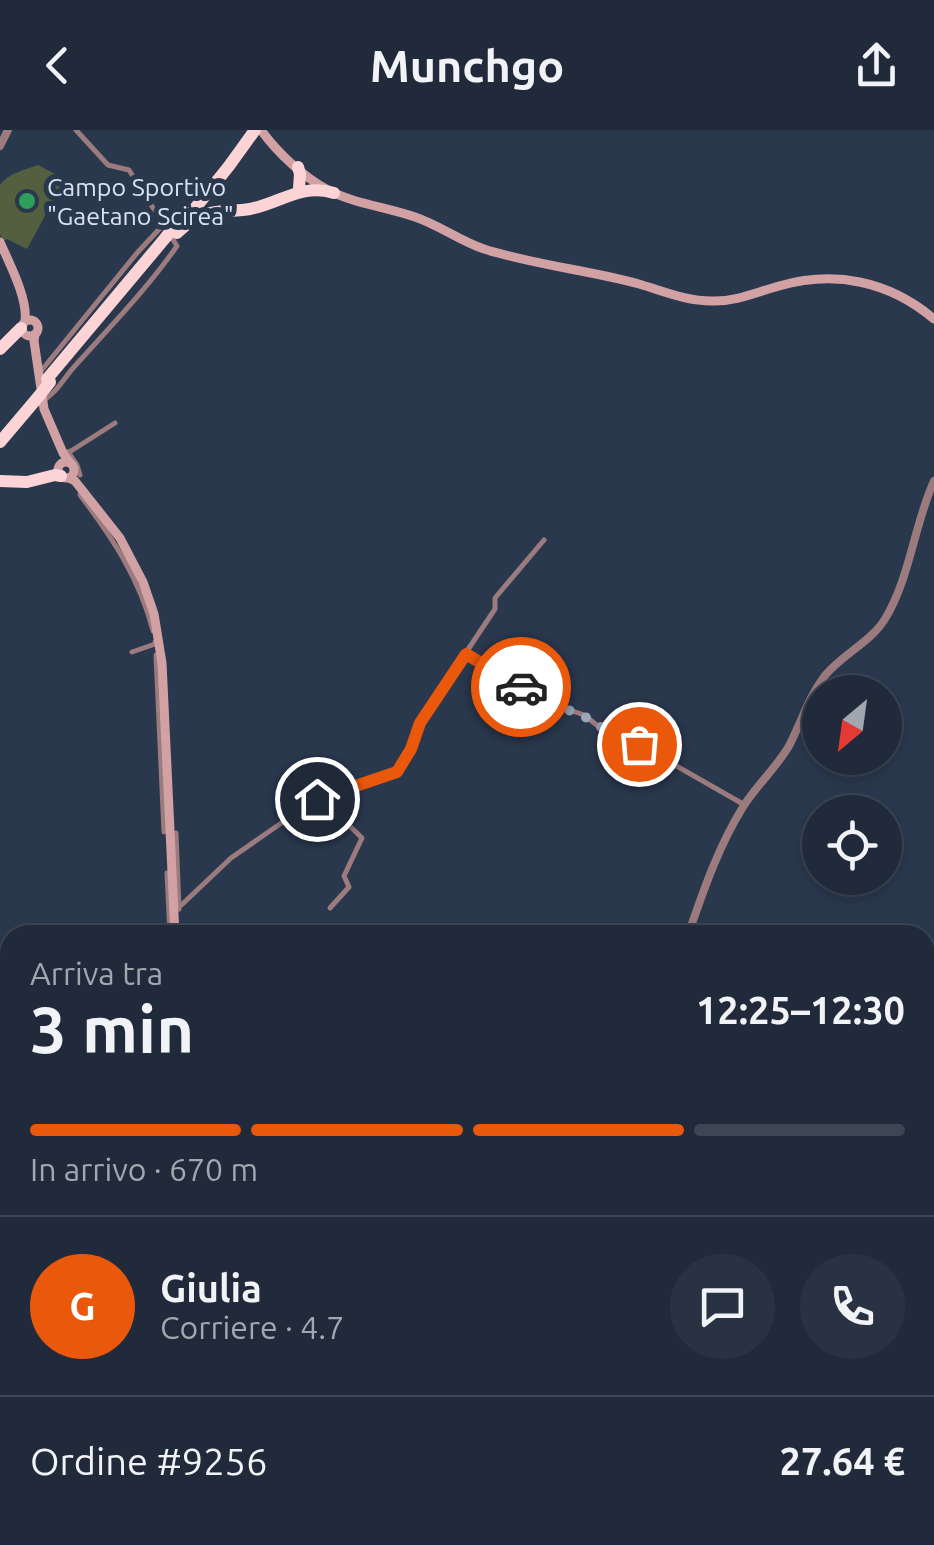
<!DOCTYPE html>
<html lang="it">
<head>
<meta charset="utf-8">
<style>
	body { margin:0; font-family:Ubuntu,sans-serif; background:#283242; color:#f1f3f6; height:100vh; display:flex; flex-direction:column; font-size:38px; white-space:nowrap }
	* { box-sizing:border-box; margin:0 }
	p { font-size:32px; color:#a2a7af }
	.icon { flex:none; width:55px; height:55px; fill:none; stroke:currentColor; stroke-width:2; stroke-linecap:round; stroke-linejoin:round }
	.map { position:relative; flex:1; overflow:hidden }
	.details { position:absolute; left:0px; top:795px; width:935px; height:620px; display:flex; flex-direction:column; background:#202a3a; border-radius:30px 30px 0 0; box-shadow:0 5px 15px #0003,0 0 0 2px #3d4654 }
	.details>* { flex:none }
	.needle { width:65px; rotate:209deg }
	.fabs { position:absolute; left:802px; top:545px; display:grid; gap:20px }
	.fabs a { display:grid; place-items:center; width:100px; height:100px; border-radius:50%; background:#202a3a; box-shadow:0 5px 15px #0003,0 0 0 2px #3d4654; font-size:50px }
	.pin { position:absolute; display:grid; place-items:center; width:85px; height:85px; color:#fff; margin:-42px; border:5px solid #fff; border-radius:50%; box-shadow:0 2px 10px #0007 }
	.courier { position:absolute; display:grid; place-items:center; width:100px; height:100px; margin:-50px; border:8px solid #ea580c; border-radius:50%; background:#fff; color:#222; box-shadow:0 2px 12px #0007 }
	.headline em { font-style:normal; font-weight:700 }
	.headline div { display:flex; flex-direction:column-reverse }
	.headline { display:flex; align-items:center; justify-content:space-between; height:170px; padding:0 30px }
	h1 { font-size:65px; font-weight:700; line-height:75px }
	.bar { display:grid; grid-template-columns:repeat(4,1fr); gap:15px 10px; align-content:center; height:120px; padding:0 30px }
	.bar i { height:12px; border-radius:8px; background:#3d4654 }
	.bar .current { background:#ea580c }
	.bar p { grid-column:span 4 }
	.line { display:flex; align-items:center; gap:25px; padding:0 30px; border-top:2px solid #3d4654 }
	.line div { flex:1 }
	.round { display:grid; place-items:center; flex:none; width:105px; height:105px; border-radius:52px; background:#283242 }
	header { display:flex; justify-content:space-between; align-items:center; height:130px; padding:0 30px; background:#202a3a; font-size:45px; font-weight:700 }
	.map>svg:first-child { display:block }
	.green { fill:#535f3e }
	.lines { fill:none; stroke-linecap:round; stroke-linejoin:round }
	.minor { stroke:#9b7b7d; stroke-width:5 }
	.tertiary { stroke:#9b7b7d; stroke-width:8 }
	.secondary { stroke:#d2a1a4; stroke-width:9 }
	.trunk { stroke:#fcd4d6; stroke-width:12 }
	.trunk-bridge { stroke:#fcd4d6; stroke-width:12 }
	.done { stroke:#9ba6b7; stroke-width:10; stroke-dasharray:0 18 }
	.route { stroke:#ea580c; stroke-width:12 }
	.leisure-dot { fill:#2e9e5b; stroke:#2a384e; stroke-width:4 }
	.labels { text-anchor:middle; stroke-width:10; stroke-linejoin:round; paint-order:stroke }
	.poi-label { font-size:25px; fill:#d8e2f0; stroke:#2a384e; text-anchor:start }
</style>
</head>
<body>
<header><svg class="icon" aria-label="back" viewBox="0 0 24 24"><path d="M15 5l-7 7 7 7"/></svg>Munchgo<svg class="icon" aria-label="share" viewBox="0 0 24 24"><path d="M12 15V3M7 8l5-5 5 5M5 13v7h14v-7"/></svg></header>
<div class="map">
<svg width="934" height="1415" viewBox="0 0 934 1415">
	<rect width="100%" height="100%" fill="#2a384e"/>
	<path class="green" d="M38 35 61 47 59 52 60 58 27 119 7 109 3 111 0 104V55C8 43 25 40 38 35Z"/>
	<g class="lines">
		<g class="minor">
			<path d="M41 241 137 123 163 95"/>
			<path d="M42 271C56 264 64 248 74 237 109 198 147 159 177 116L129 40 108 35 76 0"/>
			<path d="M68 322 77 335 80 345"/>
			<path d="M63 323 71 321 115 293"/>
			<path d="M81 362 80 365C112 407 140 449 153 501"/>
			<path d="M132 522 155 514V512"/>
			<path d="M466 524 492 542 550 573 584 585 598 596 617 602 743 674"/>
			<path d="M156 525 164 702"/>
			<path d="M321 668 362 708 344 746 349 757 330 778"/>
			<path d="M176 703 179 779"/>
			<path d="M167 743 170 805"/>
			<path d="M174 782 231 728 313 671 397 643 411 619 419 593 495 479V468L544 410"/>
			<path d="M0 842 4 849 0 857"/>
			<path d="M925 1088H934"/>
			<path d="M0 1105 10 1111"/>
			<path d="M0 1302 5 1297 10 1272"/>
			<path d="M384 1405 386 1415"/>
			<path d="M803 1415 809 1405"/>
		</g>
		<g class="tertiary">
			<path d="M0 16 8 0"/>
			<path d="M688 805C703 762 718 717 743 677 756 656 776 638 789 616 801 593 808 568 824 547 841 525 870 513 885 489 910 448 914 395 934 351"/>
			<path d="M533 1405 535 1415"/>
		</g>
		<g class="secondary">
			<path d="M261 0C277 22 303 47 328 60 355 74 387 77 415 87 439 95 460 111 484 119 534 135 588 140 639 154 663 161 686 171 712 171 735 172 757 162 779 156 835 140 889 151 934 189"/>
			<path d="M0 112C9 133 28 168 25 191"/>
			<circle cx="30" cy="198" r="8"/>
			<path d="M35 204 34 211 44 279 63 323 70 333"/>
			<circle cx="66" cy="340" r="8"/>
			<path d="M69 348 75 351 120 408 143 452 154 484 162 533 175 805"/>
			<path d="M128 1415 141 1405"/>
		</g>
		<g class="trunk">
			<path d="M298 37 300 44 299 58"/>
			<path d="M184 92 229 36 255 0"/>
			<path d="M177 103C185 96 192 88 203 85 218 79 235 82 250 79 281 73 301 53 334 63"/>
			<path d="M0 219 21 198"/>
			<path d="M47 249 166 107"/>
			<path d="M0 312 39 266"/>
			<path d="M0 351 27 352 55 345 61 346"/>
		</g>
		<g class="trunk-bridge">
			<path d="M166 107 173 98"/>
			<path d="M39 266 50 252"/>
		</g>
	</g>
	<g class="lines">
		<path class="done" d="M521 557 550 573 584 586 598 596 618 602 639 614"/>
		<path class="route" d="M317 669 397 642 411 619 420 593 466 524 521 557"/>
	</g>
	<circle class="leisure-dot" cx="27" cy="71" r="10"/>
	<g class="labels">
		<g class="poi-label">
			<text x="47" y="66">Campo Sportivo<tspan x="47" dy="29">"Gaetano Scirea"</tspan></text>
		</g>
	</g>
</svg>
<div class="fabs">
<a><svg class="needle" viewBox="-14 -14 28 28"><path d="M0-13l5 13h-10z" fill="#e53935"/><path d="M0 13l5-13h-10z" fill="#a2a7af"/></svg></a>
<a><svg class="icon" aria-label="locate" viewBox="0 0 24 24"><circle cx="12" cy="12" r="6"/><path d="M12 2v4M12 18v4M2 12h4M18 12h4"/></svg></a>
</div>
<div class="pin" style="left:639px;top:614px;background:#ea580c"><svg class="icon" aria-label="bag" viewBox="0 0 24 24"><path d="M5 8h14l-1 12H6zM9 8a3 3 0 0 1 6 0"/></svg></div>
<div class="pin" style="left:317px;top:669px;background:#1f2937"><svg class="icon" aria-label="home" viewBox="0 0 24 24"><path d="M3 11l9-7 9 7M6 9v11h12V9"/></svg></div>
<div class="courier" style="left:521px;top:557px"><svg class="icon" aria-label="car" viewBox="0 0 24 24"><path d="M5 17H2v-5l4-1 3-4h7l3 4 3 1v5h-3M9 17h6M6 11h13"/><circle cx="7" cy="17" r="2"/><circle cx="17" cy="17" r="2"/></svg></div>
<section class="details">
<div class="headline"><div><h1>3 min</h1><p>Arriva tra</p></div><em>12:25–12:30</em></div>
<div class="bar"><i class="current"></i><i class="current"></i><i class="current"></i><i></i><p>In arrivo · 670 m</p></div>
<div class="line" style="height:180px"><b class="round" style="background:#ea580c;color:#fff">G</b><div><b>Giulia</b><p>Corriere · 4.7</p></div><a class="round"><svg class="icon" aria-label="chat" viewBox="0 0 24 24"><path d="M4 5h16v11H9l-5 4z"/></svg></a><a class="round"><svg class="icon" aria-label="phone" viewBox="0 0 24 24"><path d="M5 4h4l2 5-3 2q2 4 5 5l2-3 5 2v4C11 20 4 13 5 4z"/></svg></a></div>
<div class="line" style="height:130px"><div>Ordine #9256</div><b>27.64 €</b></div>
</section>
</div>
</body>
</html>
